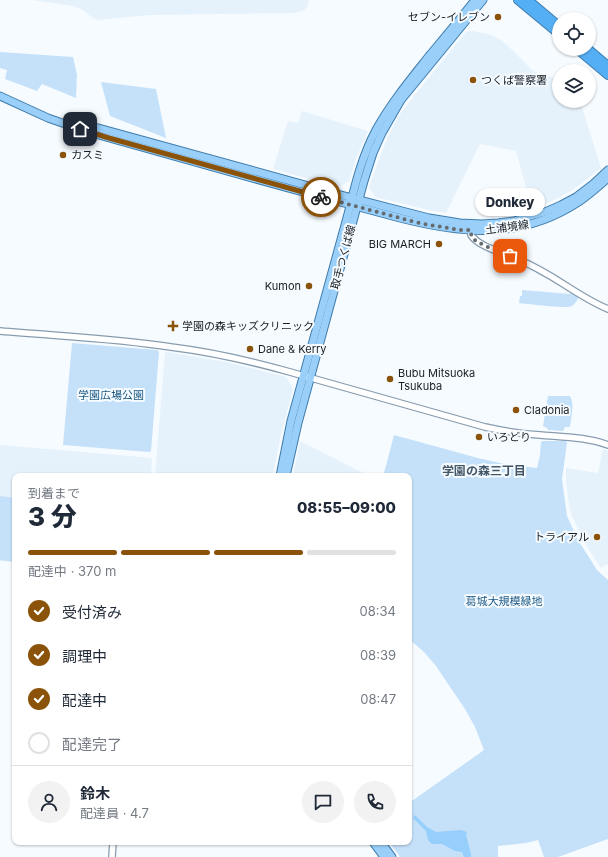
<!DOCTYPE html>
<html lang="ja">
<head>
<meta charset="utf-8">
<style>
	body { margin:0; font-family:Inter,"Noto Sans JP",sans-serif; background:#f2f2f3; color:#1f2937; height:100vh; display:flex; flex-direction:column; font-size:15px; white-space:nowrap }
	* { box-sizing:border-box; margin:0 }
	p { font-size:13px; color:#747a83 }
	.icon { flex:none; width:22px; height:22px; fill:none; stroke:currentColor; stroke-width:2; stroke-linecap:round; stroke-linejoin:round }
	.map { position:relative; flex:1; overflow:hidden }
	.panel { position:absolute; left:12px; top:473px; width:400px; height:372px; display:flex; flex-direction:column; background:#fff; border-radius:8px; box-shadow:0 1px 3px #0004 }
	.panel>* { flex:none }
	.fabs { position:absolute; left:552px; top:12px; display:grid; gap:8px }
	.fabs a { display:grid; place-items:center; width:44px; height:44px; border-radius:50%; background:#fff; box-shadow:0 1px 3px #0004; font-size:20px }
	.pin { position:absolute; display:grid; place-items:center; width:34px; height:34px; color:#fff; margin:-17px; border-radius:8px; box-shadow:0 2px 6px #0006 }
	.courier { position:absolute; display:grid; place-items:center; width:40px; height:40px; margin:-20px; border:3px solid #8b530a; border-radius:50%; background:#fff; color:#222; box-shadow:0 1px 5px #0007 }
	.bubble { position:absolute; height:28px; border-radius:14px; background:#fff; box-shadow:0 1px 3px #0004; font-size:13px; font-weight:800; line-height:28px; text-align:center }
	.headline em { font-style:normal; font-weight:800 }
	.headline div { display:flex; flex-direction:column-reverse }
	.headline { display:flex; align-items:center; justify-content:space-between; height:68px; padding:0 16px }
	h1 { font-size:26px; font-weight:800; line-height:30px }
	.bar { display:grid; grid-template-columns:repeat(4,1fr); gap:6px 4px; align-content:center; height:48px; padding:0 16px }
	.bar i { height:5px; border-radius:3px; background:#e0e1e3 }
	.bar .active { background:#8b530a }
	.bar p { grid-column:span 4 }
	.line { display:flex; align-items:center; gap:10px; padding:0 16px; border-top:1px solid #e0e1e3 }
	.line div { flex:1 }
	.round { display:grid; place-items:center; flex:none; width:42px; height:42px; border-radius:21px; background:#f2f2f3 }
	ol { padding:0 16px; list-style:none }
	li { display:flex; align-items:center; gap:12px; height:44px }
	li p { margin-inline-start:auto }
	li .icon { padding:4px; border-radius:50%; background:#8b530a; color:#fff; stroke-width:4 }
	li:last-child { color:#747a83 }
	li i { width:22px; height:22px; border:2px solid #e0e1e3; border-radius:50% }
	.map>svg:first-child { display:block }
	.built { fill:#e5f1fb }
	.green { fill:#c5e1fa }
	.water { fill:#96cefc }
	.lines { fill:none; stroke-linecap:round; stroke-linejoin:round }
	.minor-casing { stroke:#879caf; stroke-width:8 }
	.major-casing { stroke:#3f7cac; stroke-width:9 }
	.highway-casing { stroke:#3f7cac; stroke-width:10 }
	.minor { stroke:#fff; stroke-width:5.5 }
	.major { stroke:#99cff8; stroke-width:7 }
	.highway { stroke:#55aff4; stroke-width:8 }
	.done { stroke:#646b71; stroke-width:4; stroke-dasharray:0 7.2 }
	.route { stroke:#8b530a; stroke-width:5 }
	.poi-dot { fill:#8b530a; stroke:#f6fbff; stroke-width:1.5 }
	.labels { text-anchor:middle; stroke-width:4; stroke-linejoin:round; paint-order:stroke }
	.poi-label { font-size:11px; fill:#161e25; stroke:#f6fbff; text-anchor:start }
	.street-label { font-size:11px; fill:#161e25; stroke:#f6fbff }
	.park-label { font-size:11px; fill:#1e5a85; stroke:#f6fbff }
	.neighbourhood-label { font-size:12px; font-weight:bold; fill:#435768; stroke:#f6fbff }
</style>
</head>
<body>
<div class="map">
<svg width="608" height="857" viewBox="0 0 608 857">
	<rect width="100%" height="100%" fill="#f6fbff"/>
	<g class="built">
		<path d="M33 0H309L307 7 304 10 300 12 292 13 150 15 97 20 90 16 83 10 73 6Z"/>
		<path d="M473 31 491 35 499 39 506 44 533 71 545 76 559 78V101H580L601 168 583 182 571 191 548 203 532 209 516 151 480 144 446 213 433 211 375 197 369 187 378 162 389 134 400 114 414 96 466 32Z"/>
		<path d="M302 111 368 131 357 156 349 181 339 187 273 169 288 121 298 123Z"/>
		<path d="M167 352 226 362 286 377 293 389 280 439 273 476H155L165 353Z"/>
		<path d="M300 441 369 476H293Z"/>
		<path d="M0 445 152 458 151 476H15V562L0 561Z"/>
		<path d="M603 449 608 451V564L601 568 586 545 572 516 569 505 566 480V468L598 473Z"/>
	</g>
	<g class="green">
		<path d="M0 52 73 57 77 75 76 98 42 84 37 91 5 79 7 70 0 68Z"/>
		<path d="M101 82 156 89 166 138 110 116Z"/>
		<path d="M522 290 570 294 571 291 579 296C578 299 575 304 572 306 567 309 528 304 519 303L520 296H522Z"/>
		<path d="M72 343 157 350 159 352 151 451 149 452 63 445Z"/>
		<path d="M548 396H570C575 404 571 418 570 427H565L563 431 548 430 547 428 543 426Z"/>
		<path d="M394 435 478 458 505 464 537 468 540 455 541 442 543 441H566L567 443 562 479 567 516 578 540 597 570 608 580V839L558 857H544L538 840 526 843 498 846V857H400L389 842H409V803L484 750 475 727 465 709 436 666 424 652 409 639V476H383L387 462Z"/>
		<path d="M0 496 15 498V562L0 560Z"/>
	</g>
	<path class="water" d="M415 815 427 827 436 832 461 830 467 832 466 835 471 854V857H464L462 852 455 851 442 844H432L428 840 426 831 413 818Z"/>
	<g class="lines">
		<defs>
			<g id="minor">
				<path d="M471 226V235C478 246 500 252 511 256 530 264 548 274 565 285 579 294 593 303 608 309"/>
				<path d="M0 331C57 336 114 338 171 347 211 352 251 361 290 372L485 427C503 431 522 434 540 435 564 437 586 437 608 445"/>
				<path d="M112 857 113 842"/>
			</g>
			<g id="major">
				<path d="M0 96 48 118 88 132 288 188 400 218C463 234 519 240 577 203 588 196 598 187 608 178"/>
				<path d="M73 121 352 198 429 218 460 223 482 224 498 223 514 221 545 212 561 205 576 197 593 184 608 170"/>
				<path d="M280 476 291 421 348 214C355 185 362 156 376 130 390 104 410 80 429 56 444 38 460 19 475 0"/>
				<path d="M286 476 298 423 364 181 373 153 382 133 401 100 483 0"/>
				<path d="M373 842 384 857"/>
				<path d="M381 842 392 857"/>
			</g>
			<g id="highway">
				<path d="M518 0 559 34"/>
				<path d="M528 0 559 26"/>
				<path d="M577 49 608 75"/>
				<path d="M588 49 608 66"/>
			</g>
		</defs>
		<use href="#minor" class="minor-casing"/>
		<use href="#major" class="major-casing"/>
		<use href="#highway" class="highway-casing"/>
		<use href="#minor" class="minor"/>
		<use href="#major" class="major"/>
		<use href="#highway" class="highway"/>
	</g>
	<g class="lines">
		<path class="done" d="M321 197 419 223 459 230H471C471 233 471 235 472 237 476 244 502 252 510 256"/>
		<path class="route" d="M80 129 109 138 321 197"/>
	</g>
	<g class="poi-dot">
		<circle cx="498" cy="17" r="4"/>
		<circle cx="473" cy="80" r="4"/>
		<circle cx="63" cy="155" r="4"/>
		<circle cx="439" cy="244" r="4"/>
		<circle cx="309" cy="286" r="4"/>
		<path d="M171 320h4v4h4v4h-4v4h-4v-4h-4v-4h4z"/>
		<circle cx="250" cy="349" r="4"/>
		<circle cx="390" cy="379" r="4"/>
		<circle cx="516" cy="410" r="4"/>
		<circle cx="479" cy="437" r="4"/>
		<circle cx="597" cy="537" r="4"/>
	</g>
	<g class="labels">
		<g class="poi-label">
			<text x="490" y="21" text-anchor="end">セブン-イレブン</text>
			<text x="481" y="84">つくば警察署</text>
			<text x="71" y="159">カスミ</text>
			<text x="431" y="248" text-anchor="end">BIG MARCH</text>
			<text x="301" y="290" text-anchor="end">Kumon</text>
			<text x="182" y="330">学園の森キッズクリニック</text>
			<text x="258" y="353">Dane &amp; Kerry</text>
			<text x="398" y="377">Bubu Mitsuoka<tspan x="398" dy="13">Tsukuba</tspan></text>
			<text x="524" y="414">Cladonia</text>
			<text x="487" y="441">いろどり</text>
			<text x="589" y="541" text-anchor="end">トライアル</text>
		</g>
		<g class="street-label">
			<text transform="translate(507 227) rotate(-8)" y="4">土浦境線</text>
			<text transform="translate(343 257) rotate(-75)" y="4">取手つくば線</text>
		</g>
		<g class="park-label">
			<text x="111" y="399">学園広場公園</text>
			<text x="504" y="605">葛城大規模緑地</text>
		</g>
		<g class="neighbourhood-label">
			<text x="484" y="475">学園の森三丁目</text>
		</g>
	</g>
</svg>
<div class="fabs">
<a><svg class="icon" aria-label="locate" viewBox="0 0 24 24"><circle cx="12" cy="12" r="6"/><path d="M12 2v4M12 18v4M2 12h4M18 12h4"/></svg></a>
<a><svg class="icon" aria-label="layers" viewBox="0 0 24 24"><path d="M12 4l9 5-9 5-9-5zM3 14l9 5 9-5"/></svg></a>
</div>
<div class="pin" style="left:510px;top:256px;background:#ea580c"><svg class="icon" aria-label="bag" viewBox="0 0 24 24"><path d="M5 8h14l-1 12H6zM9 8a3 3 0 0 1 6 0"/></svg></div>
<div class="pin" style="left:80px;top:129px;background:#1f2937"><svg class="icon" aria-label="home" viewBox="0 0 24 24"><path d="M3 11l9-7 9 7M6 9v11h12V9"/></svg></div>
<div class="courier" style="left:321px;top:197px"><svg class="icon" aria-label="bike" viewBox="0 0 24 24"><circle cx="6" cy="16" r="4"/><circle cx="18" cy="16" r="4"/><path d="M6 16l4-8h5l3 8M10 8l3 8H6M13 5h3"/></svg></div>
<div class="bubble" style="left:475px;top:188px;width:70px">Donkey</div>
<section class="panel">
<div class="headline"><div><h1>3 分</h1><p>到着まで</p></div><em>08:55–09:00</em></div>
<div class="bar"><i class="active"></i><i class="active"></i><i class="active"></i><i></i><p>配達中 · 370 m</p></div>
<ol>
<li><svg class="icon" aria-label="check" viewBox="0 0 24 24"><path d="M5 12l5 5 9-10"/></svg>受付済み<p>08:34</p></li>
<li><svg class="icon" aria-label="check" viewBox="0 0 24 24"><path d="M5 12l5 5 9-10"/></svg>調理中<p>08:39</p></li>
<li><svg class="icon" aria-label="check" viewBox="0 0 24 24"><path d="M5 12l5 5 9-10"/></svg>配達中<p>08:47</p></li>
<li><i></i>配達完了</li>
</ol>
<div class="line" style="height:72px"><a class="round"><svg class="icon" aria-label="person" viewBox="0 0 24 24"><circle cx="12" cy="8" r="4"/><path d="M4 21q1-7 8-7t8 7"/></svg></a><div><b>鈴木</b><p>配達員 · 4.7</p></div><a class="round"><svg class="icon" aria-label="chat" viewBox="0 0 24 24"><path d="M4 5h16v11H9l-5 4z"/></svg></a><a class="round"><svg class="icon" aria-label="phone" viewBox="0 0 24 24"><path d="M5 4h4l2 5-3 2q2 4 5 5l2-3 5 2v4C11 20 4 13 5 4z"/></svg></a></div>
</section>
</div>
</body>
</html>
